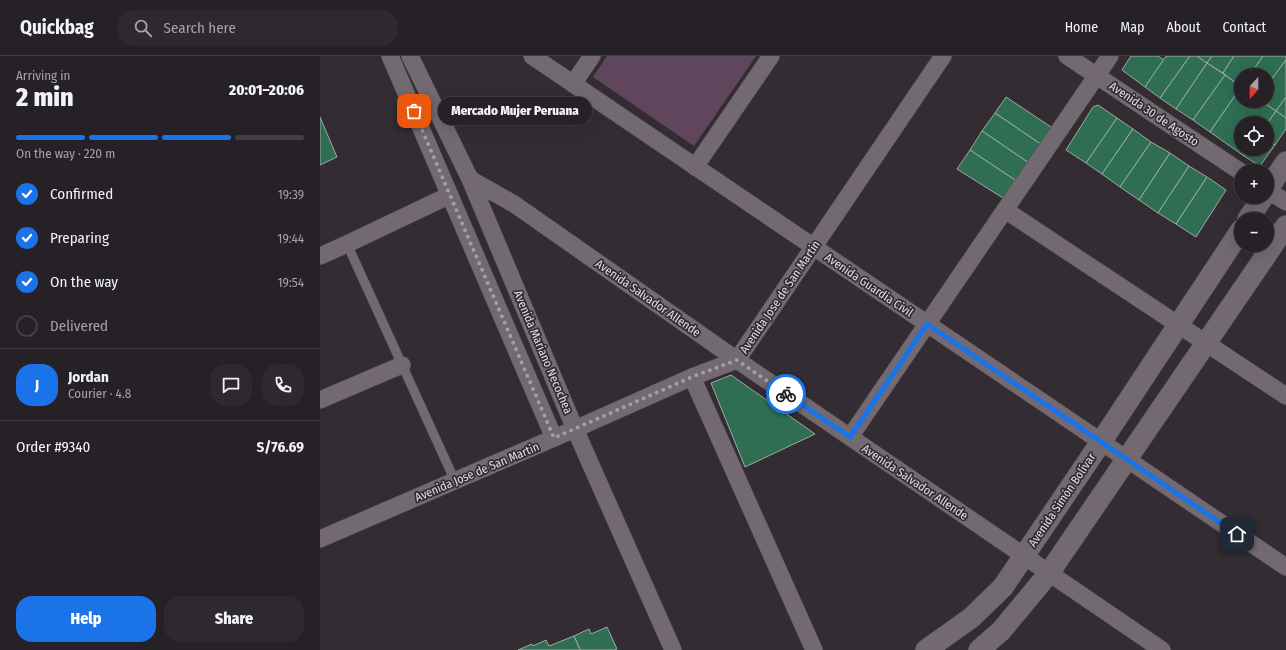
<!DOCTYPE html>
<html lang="en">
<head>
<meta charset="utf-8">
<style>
	body { margin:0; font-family:"Fira Sans Condensed",sans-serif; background:#2e292e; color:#f1f3f6; height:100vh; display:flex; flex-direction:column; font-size:15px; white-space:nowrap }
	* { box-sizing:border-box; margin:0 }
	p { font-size:13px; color:#a4a3a7 }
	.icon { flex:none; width:22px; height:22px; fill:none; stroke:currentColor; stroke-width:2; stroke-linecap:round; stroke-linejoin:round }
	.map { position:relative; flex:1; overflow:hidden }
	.details { display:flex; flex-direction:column; background:#262126; width:320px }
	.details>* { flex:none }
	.needle { width:26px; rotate:201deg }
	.fabs { position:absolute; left:914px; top:12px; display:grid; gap:8px }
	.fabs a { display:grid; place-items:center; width:40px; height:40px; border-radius:50%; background:#262126; box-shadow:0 4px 16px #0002,0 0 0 1px #423e43; font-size:20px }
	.pin { position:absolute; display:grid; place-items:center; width:34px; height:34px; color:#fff; margin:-17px; border-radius:8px; box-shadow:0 2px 6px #0006 }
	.courier { position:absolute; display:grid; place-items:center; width:40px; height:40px; margin:-20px; border:3px solid #1a73e8; border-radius:50%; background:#fff; color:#222; box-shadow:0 1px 5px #0007 }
	.bubble { position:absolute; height:28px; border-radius:14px; background:#262126; box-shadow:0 4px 16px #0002,0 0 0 1px #423e43; font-size:13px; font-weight:800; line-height:28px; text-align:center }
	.overview em { font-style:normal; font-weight:800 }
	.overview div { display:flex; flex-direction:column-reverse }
	.overview { display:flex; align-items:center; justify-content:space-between; height:68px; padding:0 16px }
	h1 { font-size:26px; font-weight:800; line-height:30px }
	.bar { display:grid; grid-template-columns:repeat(4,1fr); gap:6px 4px; align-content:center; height:48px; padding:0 16px }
	.bar i { height:5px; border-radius:3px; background:#423e43 }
	.bar .selected { background:#1a73e8 }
	.bar p { grid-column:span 4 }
	.line { display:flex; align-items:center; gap:10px; padding:0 16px; border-top:1px solid #423e43 }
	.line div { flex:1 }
	.round { display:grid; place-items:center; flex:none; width:42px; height:42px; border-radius:16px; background:#2e292e }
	ol { padding:0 16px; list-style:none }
	li { display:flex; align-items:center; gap:12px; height:44px }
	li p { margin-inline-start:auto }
	li .icon { padding:4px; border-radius:50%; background:#1a73e8; color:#fff; stroke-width:4 }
	li:last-child { color:#a4a3a7 }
	li i { width:22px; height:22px; border:2px solid #423e43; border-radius:50% }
	.action { display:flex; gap:8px; margin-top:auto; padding:8px 16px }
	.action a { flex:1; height:46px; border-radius:16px; background:#1a73e8; color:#fff; font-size:16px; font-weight:800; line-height:46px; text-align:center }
	.action a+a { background:#2e292e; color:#f1f3f6 }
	header { display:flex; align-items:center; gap:24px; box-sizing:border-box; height:56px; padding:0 20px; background:#262126; border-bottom:1px solid #423e43 }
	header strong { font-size:19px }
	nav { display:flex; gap:22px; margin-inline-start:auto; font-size:14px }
	.search { width:280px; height:36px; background:#2e292e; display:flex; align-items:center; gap:10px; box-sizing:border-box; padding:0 14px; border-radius:16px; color:#a4a3a7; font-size:15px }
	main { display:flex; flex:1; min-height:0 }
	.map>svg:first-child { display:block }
	.green { fill:#60465d }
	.building { fill:#2f6e52; stroke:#9faaa4 }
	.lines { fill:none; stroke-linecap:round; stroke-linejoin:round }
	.service-casing { stroke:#4f484e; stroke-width:10 }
	.minor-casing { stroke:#4f484e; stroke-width:18 }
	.tertiary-casing { stroke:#4f484e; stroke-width:22 }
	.service { stroke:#736a71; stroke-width:9 }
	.minor { stroke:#736a71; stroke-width:17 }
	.tertiary { stroke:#736a71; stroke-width:21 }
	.done { stroke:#a59fa4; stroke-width:4; stroke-dasharray:0 7.2 }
	.route { stroke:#1a73e8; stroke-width:5 }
	.labels { text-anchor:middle; stroke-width:3.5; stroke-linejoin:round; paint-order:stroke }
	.street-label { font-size:12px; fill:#e2dde1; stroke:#332c32 }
</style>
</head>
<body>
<header>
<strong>Quickbag</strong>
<div class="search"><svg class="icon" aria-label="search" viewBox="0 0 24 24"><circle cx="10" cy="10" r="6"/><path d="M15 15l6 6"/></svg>Search here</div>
<nav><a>Home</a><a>Map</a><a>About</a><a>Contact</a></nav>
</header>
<main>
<section class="details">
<div class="overview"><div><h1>2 min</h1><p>Arriving in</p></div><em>20:01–20:06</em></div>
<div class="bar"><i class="selected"></i><i class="selected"></i><i class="selected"></i><i></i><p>On the way · 220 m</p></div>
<ol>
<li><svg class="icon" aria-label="check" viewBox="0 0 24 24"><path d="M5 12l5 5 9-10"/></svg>Confirmed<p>19:39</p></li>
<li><svg class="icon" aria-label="check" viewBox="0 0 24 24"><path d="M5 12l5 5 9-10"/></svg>Preparing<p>19:44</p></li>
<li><svg class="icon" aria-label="check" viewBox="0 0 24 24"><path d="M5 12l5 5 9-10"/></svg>On the way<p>19:54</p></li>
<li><i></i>Delivered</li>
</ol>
<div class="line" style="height:72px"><b class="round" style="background:#1a73e8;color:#fff">J</b><div><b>Jordan</b><p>Courier · 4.8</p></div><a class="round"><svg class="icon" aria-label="chat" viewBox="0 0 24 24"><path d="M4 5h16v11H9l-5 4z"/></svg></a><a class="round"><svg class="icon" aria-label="phone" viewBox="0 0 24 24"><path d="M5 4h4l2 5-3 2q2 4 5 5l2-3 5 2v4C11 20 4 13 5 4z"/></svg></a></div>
<div class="line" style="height:52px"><div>Order #9340</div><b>S/76.69</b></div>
<div class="action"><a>Help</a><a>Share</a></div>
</section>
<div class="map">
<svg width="966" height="594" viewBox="0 0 966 594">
	<rect width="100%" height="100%" fill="#332c32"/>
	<path class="green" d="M287 0H436L374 90 273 21Z"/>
	<g class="building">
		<path d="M811 0H838L844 4 825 31 802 14Z"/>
		<path d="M846 0H870L840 42 825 31Z"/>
		<path d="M870 0H877L887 7 856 53 840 42Z"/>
		<path d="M877 0H892L887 7Z"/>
		<path d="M892 0H914L903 17 887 7Z"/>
		<path d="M914 0H943L930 19H921V31L903 17Z"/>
		<path d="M943 0H966V4L947 29V19H930Z"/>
		<path d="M966 4V41L956 55 941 45H947V29Z"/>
		<path d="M887 7 905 19 873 64 856 53Z"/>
		<path d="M905 19 921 31 890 76 873 64Z"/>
		<path d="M921 31V45H941L956 55 947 68 921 67V93H929L924 100 890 76Z"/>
		<path d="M686 41 734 73 722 89 675 57Z"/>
		<path d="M966 41V62L956 55Z"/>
		<path d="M778 49 797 62 766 107 746 94 773 51Z"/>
		<path d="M956 55 966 62V73L955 89 947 84V68Z"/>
		<path d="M675 57 722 89 709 107 662 75Z"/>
		<path d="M0 61 17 101 0 109Z"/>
		<path d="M797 62 813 73 782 118 766 107Z"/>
		<path d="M813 73 831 86 800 131 782 118Z"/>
		<path d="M662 75 709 107 695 124 650 94Z"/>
		<path d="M947 84 955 89 940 110 924 100 929 93H947Z"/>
		<path d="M831 86 850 97 819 144 800 131Z"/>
		<path d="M650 94 695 124 683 142 637 113Z"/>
		<path d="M850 97 869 110 838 157 819 144Z"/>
		<path d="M869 110 887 121 856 168 838 157Z"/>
		<path d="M887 121 906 134 876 181 856 168Z"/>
		<path d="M411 319 495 378 425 411 391 327Z"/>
		<path d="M287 571 297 593 294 594H260L254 580 269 573 271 578Z"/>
		<path d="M254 580 260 594H198L212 588 213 590 226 584 229 590Z"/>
	</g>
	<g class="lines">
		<defs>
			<path id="service" d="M27 188 135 425"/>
			<g id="minor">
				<path d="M70 0 234 382"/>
				<path d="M90 0 150 123 255 373 353 594"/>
				<path d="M212 0 966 511"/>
				<path d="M747 0 921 116"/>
				<path d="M253 28 272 0"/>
				<path d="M375 111 451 0"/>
				<path d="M150 123 194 148 417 304 842 594"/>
				<path d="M947 134 966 146"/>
				<path d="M685 154 966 340"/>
				<path d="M0 200 27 188 130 139"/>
				<path d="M372 321 494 594"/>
				<path d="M0 344 82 309"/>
				<path d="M530 381 790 0"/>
				<path d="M0 483 255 373 372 321 417 304 623 0"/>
			</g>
			<g id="tertiary">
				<path d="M947 134 966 106"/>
				<path d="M928 163 943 141"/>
				<path d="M606 594 651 562 683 531 781 386 921 174"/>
				<path d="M659 594 681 575 729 517 966 170"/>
			</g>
		</defs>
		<use href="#service" class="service-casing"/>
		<use href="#minor" class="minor-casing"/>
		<use href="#tertiary" class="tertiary-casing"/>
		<use href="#service" class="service"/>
		<use href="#minor" class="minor"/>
		<use href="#tertiary" class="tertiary"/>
	</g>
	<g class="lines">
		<path class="done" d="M94 55 234 382 372 321 417 304 466 338"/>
		<path class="route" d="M466 338 530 381 607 268 917 478"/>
	</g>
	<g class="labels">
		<g class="street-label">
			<text transform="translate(834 58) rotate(34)" y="4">Avenida 30 de Agosto</text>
			<text transform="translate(549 229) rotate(34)" y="4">Avenida Guardia Civil</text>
			<text transform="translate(460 241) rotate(-56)" y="4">Avenida Jose de San Martin</text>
			<text transform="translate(328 242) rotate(35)" y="4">Avenida Salvador Allende</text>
			<text transform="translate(223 296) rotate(67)" y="4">Avenida Mariano Necochea</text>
			<text transform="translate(157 416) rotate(-23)" y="4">Avenida Jose de San Martin</text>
			<text transform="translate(595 426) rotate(34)" y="4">Avenida Salvador Allende</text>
			<text transform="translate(742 444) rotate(-56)" y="4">Avenida Simón Bolívar</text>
		</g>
	</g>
</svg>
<div class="fabs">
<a><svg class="needle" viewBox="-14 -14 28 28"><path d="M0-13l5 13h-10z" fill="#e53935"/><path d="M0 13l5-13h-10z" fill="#a4a3a7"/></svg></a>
<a><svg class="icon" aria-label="locate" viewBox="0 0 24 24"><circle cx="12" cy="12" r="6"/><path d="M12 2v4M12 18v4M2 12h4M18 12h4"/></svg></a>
<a>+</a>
<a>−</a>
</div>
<div class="pin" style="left:94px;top:55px;background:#ea580c"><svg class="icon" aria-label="bag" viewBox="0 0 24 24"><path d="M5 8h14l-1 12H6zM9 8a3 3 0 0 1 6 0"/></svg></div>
<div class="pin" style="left:917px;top:478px;background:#1f2937"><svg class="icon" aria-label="home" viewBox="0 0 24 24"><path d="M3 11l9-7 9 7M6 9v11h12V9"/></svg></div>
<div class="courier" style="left:466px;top:338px"><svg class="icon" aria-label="bike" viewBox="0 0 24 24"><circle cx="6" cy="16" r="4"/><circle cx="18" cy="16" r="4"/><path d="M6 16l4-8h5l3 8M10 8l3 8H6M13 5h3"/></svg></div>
<div class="bubble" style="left:118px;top:41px;width:154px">Mercado Mujer Peruana</div>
</div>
</main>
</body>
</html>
